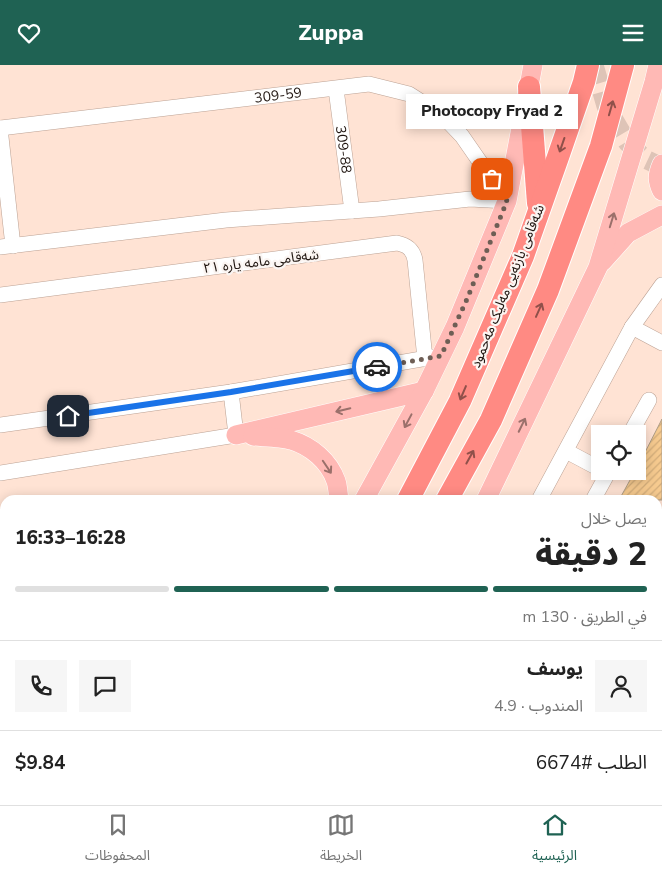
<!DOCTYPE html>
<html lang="ar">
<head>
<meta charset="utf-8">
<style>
	body { margin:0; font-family:"Nunito Sans","Noto Sans Arabic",sans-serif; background:#f6f6f6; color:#222; direction:rtl; height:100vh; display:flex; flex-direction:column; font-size:19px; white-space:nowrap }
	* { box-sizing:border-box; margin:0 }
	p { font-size:16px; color:#767676 }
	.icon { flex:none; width:28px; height:28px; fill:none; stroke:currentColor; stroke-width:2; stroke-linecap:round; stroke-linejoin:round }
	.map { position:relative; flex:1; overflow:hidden; direction:ltr }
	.sheet { position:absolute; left:0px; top:430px; width:662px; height:310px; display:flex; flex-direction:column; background:#fff; border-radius:15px 15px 0 0; box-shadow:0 2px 12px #0003; direction:rtl }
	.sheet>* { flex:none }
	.buttons { position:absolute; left:591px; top:360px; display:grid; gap:10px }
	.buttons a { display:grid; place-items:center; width:55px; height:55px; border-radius:0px; background:#fff; box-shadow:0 2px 12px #0003; font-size:25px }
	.pin { position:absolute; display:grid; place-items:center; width:42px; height:42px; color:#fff; margin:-21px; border-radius:10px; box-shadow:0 2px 8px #0006 }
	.courier { position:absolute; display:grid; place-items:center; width:50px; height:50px; margin:-25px; border:4px solid #1a73e8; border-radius:50%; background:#fff; color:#222; box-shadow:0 1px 6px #0007 }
	.bubble { position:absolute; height:35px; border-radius:0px; background:#fff; box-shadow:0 2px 12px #0003; font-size:16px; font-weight:800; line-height:35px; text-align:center; direction:rtl }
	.headline em { font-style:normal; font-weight:800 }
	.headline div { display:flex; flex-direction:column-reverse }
	.headline { display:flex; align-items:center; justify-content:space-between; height:85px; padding:0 15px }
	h1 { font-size:32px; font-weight:800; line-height:38px }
	.bar { display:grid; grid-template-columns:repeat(4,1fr); gap:8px 5px; align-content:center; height:60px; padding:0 15px }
	.bar i { height:6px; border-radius:4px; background:#e0e0e0 }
	.bar .active { background:#1f6253 }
	.bar p { grid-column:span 4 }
	.line { display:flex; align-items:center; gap:12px; padding:0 15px; border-top:1px solid #e0e0e0 }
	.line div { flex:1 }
	.round { display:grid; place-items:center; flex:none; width:52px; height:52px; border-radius:0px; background:#f6f6f6 }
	header { display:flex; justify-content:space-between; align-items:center; height:65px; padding:0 15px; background:#1f6253; color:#fff; font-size:22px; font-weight:800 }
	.dock { display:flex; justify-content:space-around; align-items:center; height:70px; border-top:1px solid #e0e0e0; background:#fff; font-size:14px; color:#767676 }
	.dock a { display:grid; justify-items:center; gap:2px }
	.dock .active { color:#1f6253 }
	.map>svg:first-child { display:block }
	.built { fill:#f9d5c3 }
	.building { fill:url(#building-hatch); stroke:#ae9d87 }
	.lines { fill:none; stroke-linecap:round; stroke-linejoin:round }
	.major-tunnel { stroke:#dec4b7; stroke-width:19; stroke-dasharray:19 9; stroke-linecap:butt }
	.minor-casing { stroke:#bca294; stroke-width:16 }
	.major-casing { stroke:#fff; stroke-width:20 }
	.highway-casing { stroke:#fff; stroke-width:24 }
	.minor { stroke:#fff; stroke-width:15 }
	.major { stroke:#ffb9b5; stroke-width:19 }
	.highway { stroke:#ff8a83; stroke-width:22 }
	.oneway { stroke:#90504a }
	.oneway2 { stroke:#9b706b }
	.done { stroke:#6e5e55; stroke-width:5; stroke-dasharray:0 9 }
	.route { stroke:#1a73e8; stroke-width:6 }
	.labels { text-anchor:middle; stroke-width:4.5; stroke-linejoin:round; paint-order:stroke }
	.street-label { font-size:14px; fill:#201611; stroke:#fbf5f2 }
</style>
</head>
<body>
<header><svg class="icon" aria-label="menu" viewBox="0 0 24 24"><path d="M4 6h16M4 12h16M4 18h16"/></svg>Zuppa<svg class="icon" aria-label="heart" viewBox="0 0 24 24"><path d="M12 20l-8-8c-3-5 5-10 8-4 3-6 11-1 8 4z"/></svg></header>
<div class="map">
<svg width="662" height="740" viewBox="0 0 662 740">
	<defs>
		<pattern id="building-hatch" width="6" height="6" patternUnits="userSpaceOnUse" patternTransform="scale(1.25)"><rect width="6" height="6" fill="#f6ca8f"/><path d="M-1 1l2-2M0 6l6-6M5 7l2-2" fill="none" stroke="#d3ad7a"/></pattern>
	</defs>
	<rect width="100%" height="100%" fill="#ffe3d4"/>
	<path class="built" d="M5 583V705L0 706V586Z"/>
	<path class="building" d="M662 354V435H619L635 406H638V401Z"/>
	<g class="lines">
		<path class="major-tunnel" d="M594 0 606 41 627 77 645 94 662 102"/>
		<defs>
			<g id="minor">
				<path id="s1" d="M336 24 352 146"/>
				<path id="s2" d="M0 63 369 19 409 29 442 50 462 71 507 136"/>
				<path d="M0 63 13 181"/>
				<path d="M0 182 226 155 379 144 470 134 507 136"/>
				<path d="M0 230 397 178C407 180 413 184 415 195L425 294"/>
				<path d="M632 262 662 278"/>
				<path d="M0 360 231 327 433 292"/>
				<path d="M630 369 649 335"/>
				<path d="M566 386 600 404"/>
				<path d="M0 408 236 370 231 327"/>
				<path d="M539 435 632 262 662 220"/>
				<path d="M593 435 609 406"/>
				<path d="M658 705 662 701"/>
				<path d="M0 719 5 718"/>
				<path d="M366 735 373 740"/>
				<path d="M90 740 99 735"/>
				<path d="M617 740 623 735"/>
			</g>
			<g id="major">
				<path d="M662 99C657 110 657 116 662 126"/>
				<path d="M602 197 628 168 662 150"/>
				<path d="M236 370 424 326"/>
				<path d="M253 371C264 372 280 372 291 375 311 381 329 396 336 416 338 422 338 429 339 435"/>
				<path d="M364 435 424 326 455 262 507 136 533 0"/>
				<path d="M486 435 598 202 654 17 658 0"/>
				<path d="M150 740 154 735"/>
				<path d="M278 740 282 735"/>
			</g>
			<g id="highway">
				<path d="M529 22 538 138"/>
				<path d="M408 435 460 336 523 191 558 92 584 17 588 0"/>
				<path d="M447 435 491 355 548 225 601 81 623 0"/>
				<path d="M188 740 192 735"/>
				<path d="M243 740 247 735"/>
			</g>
		</defs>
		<use href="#minor" class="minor-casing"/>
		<use href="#major" class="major-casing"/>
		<use href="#highway" class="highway-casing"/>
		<use href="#minor" class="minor"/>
		<use href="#major" class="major"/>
		<use href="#highway" class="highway"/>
	</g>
	<defs><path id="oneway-shaft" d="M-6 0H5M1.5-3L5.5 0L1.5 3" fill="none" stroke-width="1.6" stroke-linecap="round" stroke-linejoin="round" transform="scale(1.25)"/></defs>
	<g class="oneway">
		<use href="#oneway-shaft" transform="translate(611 43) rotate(-74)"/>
		<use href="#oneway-shaft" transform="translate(562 80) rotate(109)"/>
		<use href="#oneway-shaft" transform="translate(539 245) rotate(-66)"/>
		<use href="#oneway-shaft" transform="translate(463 328) rotate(113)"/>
		<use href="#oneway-shaft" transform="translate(470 392) rotate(-61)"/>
	</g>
	<g class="oneway2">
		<use href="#oneway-shaft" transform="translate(612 155) rotate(-73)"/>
		<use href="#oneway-shaft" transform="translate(343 345) rotate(167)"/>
		<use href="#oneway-shaft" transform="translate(408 356) rotate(118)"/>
		<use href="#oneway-shaft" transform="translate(522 360) rotate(-64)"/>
		<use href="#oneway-shaft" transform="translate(327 402) rotate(56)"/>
	</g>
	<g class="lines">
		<path class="done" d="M377 302 441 291 467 234 507 136 492 114"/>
		<path class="route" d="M68 351 231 327 377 302"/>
	</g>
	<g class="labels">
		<g class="street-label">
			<text dy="5" stroke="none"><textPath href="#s2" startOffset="280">309-59</textPath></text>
			<text dy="5" stroke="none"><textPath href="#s1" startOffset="61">309-88</textPath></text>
			<text transform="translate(261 196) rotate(-7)" y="5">شەقامی مامە یارە ٢١</text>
			<text transform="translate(507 221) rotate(-68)" y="5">شەقامی بازنەیی مەلیک مەحمود</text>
		</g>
	</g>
</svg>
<div class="buttons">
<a><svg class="icon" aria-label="locate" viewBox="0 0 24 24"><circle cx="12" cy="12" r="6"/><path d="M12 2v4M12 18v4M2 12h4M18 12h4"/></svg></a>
</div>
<div class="pin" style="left:492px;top:114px;background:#ea580c"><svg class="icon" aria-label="bag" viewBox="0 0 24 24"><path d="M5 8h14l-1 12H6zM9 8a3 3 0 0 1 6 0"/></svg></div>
<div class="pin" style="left:68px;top:351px;background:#1f2937"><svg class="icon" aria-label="home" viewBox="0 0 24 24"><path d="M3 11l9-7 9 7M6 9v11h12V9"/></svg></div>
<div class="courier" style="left:377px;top:302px"><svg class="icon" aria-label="car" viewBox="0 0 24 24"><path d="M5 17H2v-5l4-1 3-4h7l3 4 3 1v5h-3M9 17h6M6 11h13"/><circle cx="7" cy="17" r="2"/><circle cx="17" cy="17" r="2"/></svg></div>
<div class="bubble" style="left:406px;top:29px;width:172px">Photocopy Fryad 2</div>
<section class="sheet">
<div class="headline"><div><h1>2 دقيقة</h1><p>يصل خلال</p></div><em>16:28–16:33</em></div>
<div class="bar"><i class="active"></i><i class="active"></i><i class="active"></i><i></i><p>في الطريق · 130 m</p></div>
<div class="line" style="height:90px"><a class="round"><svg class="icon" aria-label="person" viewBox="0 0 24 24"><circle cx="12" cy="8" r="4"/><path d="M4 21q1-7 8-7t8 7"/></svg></a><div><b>يوسف</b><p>المندوب · 4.9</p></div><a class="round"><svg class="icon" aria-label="chat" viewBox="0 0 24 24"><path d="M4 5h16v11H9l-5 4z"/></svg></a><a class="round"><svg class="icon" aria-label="phone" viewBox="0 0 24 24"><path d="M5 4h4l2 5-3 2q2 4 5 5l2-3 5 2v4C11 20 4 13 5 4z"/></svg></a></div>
<div class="line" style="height:65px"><div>الطلب #6674</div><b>$9.84</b></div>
</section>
</div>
<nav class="dock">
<a class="active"><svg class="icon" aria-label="home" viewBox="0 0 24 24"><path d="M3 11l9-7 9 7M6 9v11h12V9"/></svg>الرئيسية</a>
<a><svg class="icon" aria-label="map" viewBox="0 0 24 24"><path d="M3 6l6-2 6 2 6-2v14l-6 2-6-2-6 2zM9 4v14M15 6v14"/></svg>الخريطة</a>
<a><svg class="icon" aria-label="saved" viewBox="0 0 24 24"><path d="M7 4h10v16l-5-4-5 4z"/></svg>المحفوظات</a>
</nav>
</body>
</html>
